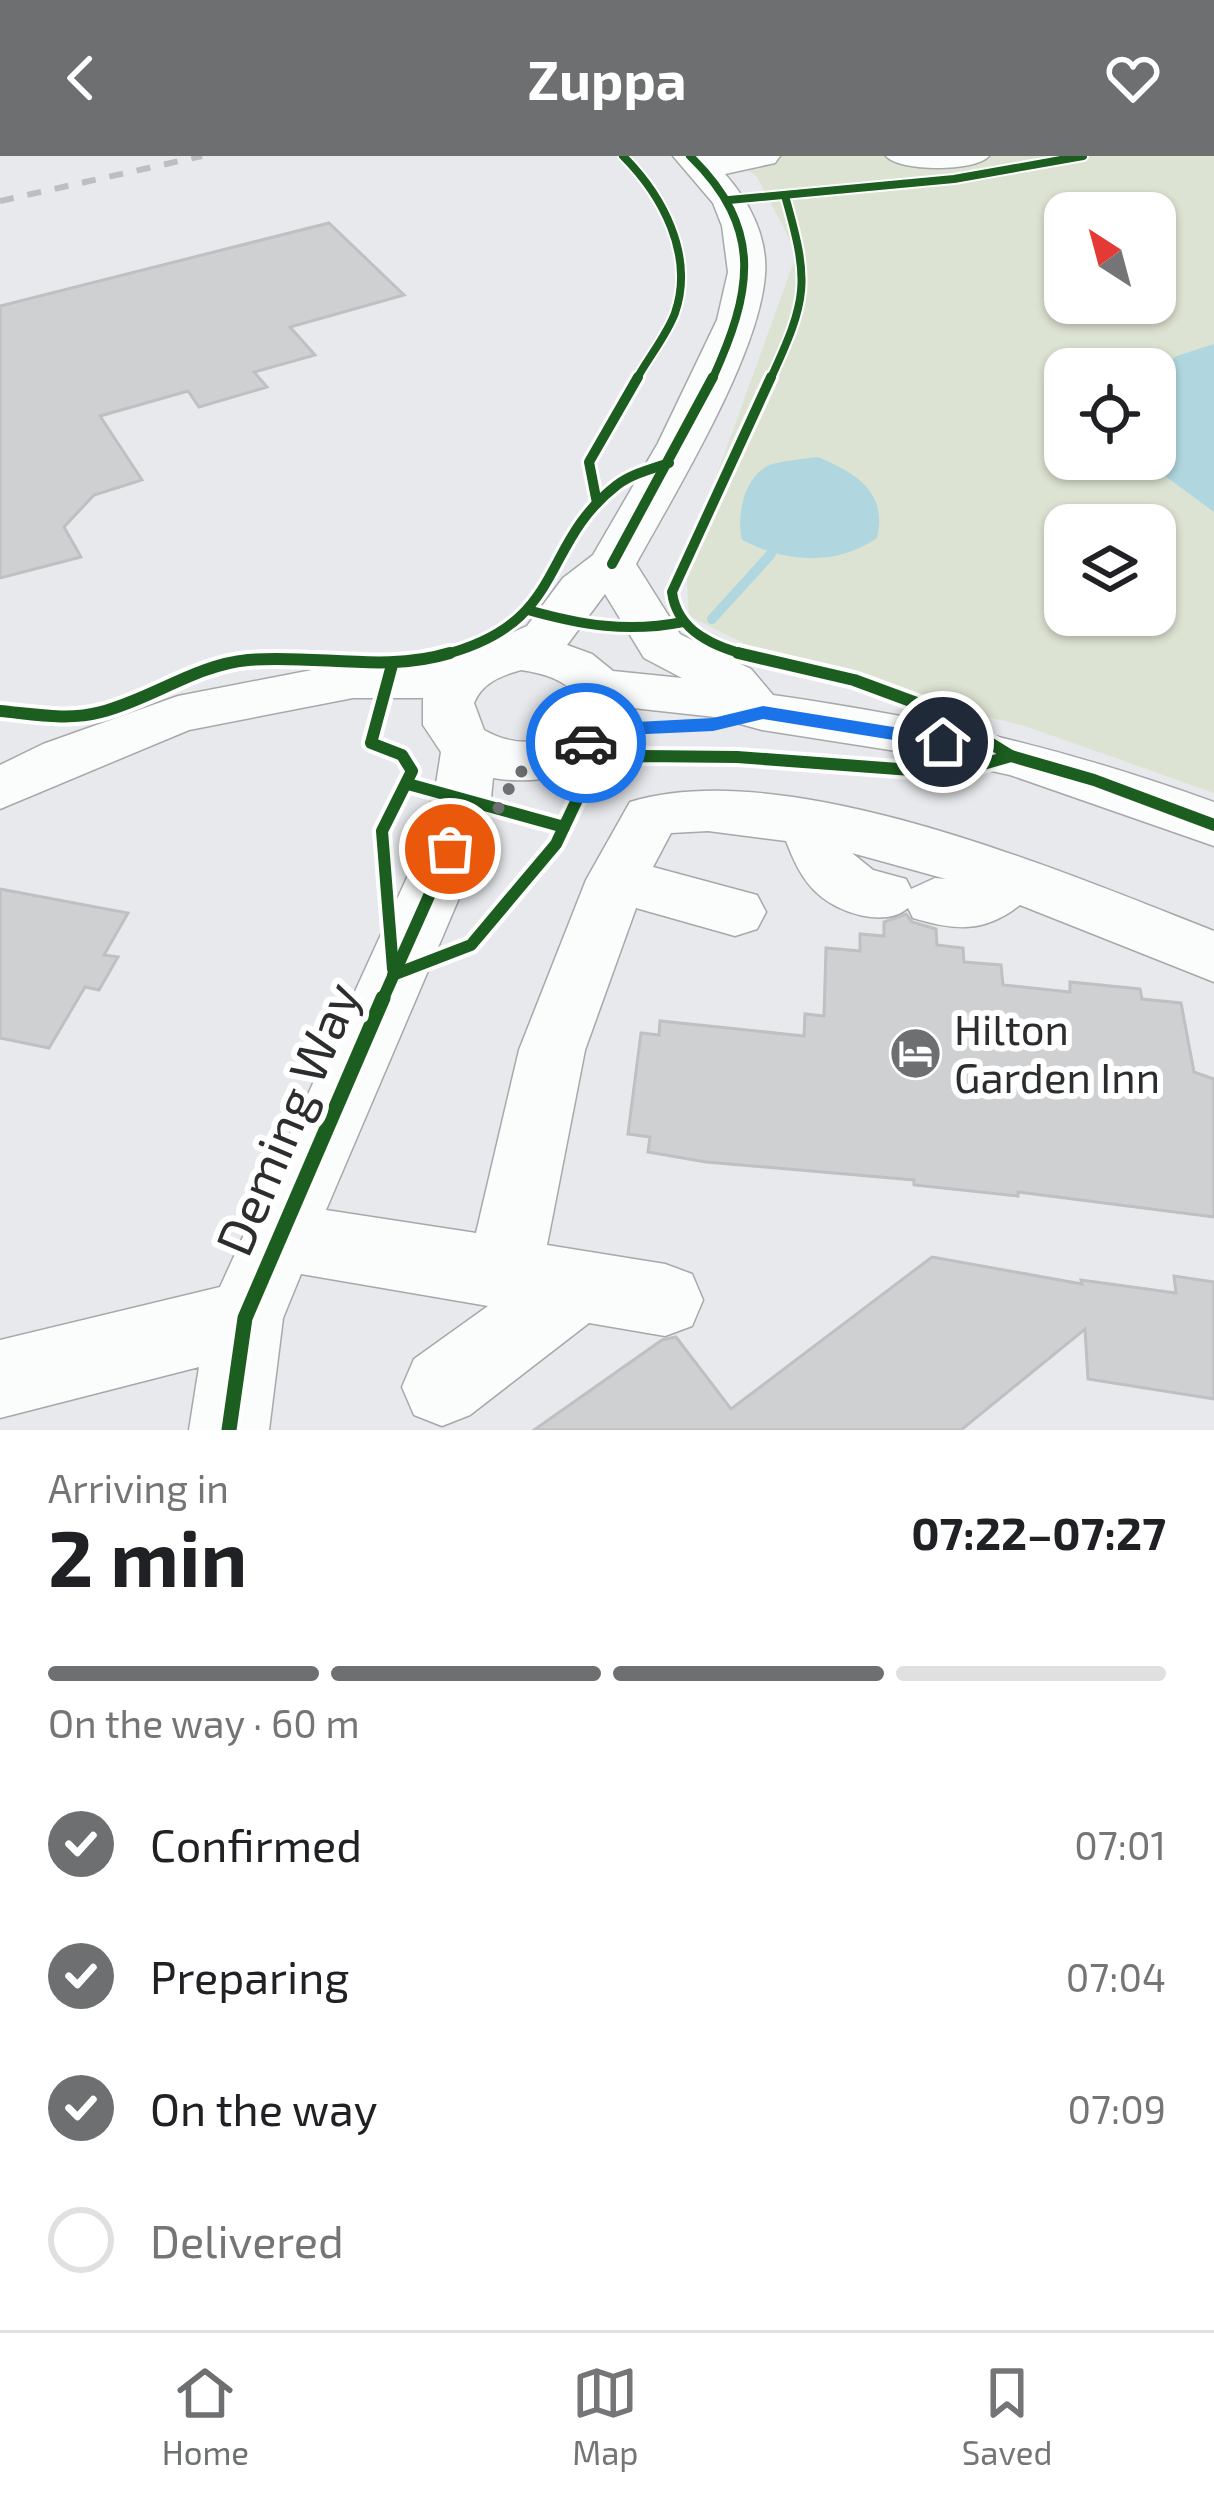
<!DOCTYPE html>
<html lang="en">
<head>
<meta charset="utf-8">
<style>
	body { margin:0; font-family:"Exo 2",sans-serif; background:#f6f6f6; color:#202124; height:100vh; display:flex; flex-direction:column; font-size:45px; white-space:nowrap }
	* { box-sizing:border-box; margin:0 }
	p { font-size:39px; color:#757577 }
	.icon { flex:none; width:66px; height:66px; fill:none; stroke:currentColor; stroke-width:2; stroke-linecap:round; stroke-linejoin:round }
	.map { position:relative; height:1274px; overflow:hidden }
	.details { display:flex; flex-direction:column; background:#fff; flex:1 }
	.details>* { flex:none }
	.needle { width:78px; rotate:324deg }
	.tools { position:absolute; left:1044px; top:36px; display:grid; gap:24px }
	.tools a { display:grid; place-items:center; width:132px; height:132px; border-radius:24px; background:#fff; box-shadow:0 3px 9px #0004; font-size:60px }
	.pin { position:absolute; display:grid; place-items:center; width:102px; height:102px; color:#fff; margin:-51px; border:6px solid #fff; border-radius:50%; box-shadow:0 3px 12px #0007 }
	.courier { position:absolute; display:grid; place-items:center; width:120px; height:120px; margin:-60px; border:9px solid #1a73e8; border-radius:50%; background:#fff; color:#222; box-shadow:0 3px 15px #0007 }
	.headline em { font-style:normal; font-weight:700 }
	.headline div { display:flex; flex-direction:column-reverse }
	.headline { display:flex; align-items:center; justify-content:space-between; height:204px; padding:0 48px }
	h1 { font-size:78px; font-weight:700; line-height:90px }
	.bar { display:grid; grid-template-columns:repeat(4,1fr); gap:18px 12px; align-content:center; height:144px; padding:0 48px }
	.bar i { height:15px; border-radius:9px; background:#e0e0e0 }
	.bar .selected { background:#6d6f70 }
	.bar p { grid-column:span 4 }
	ol { padding:0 48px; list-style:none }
	li { display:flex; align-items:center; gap:36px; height:132px }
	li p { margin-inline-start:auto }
	li .icon { padding:12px; border-radius:50%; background:#6d6f70; color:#fff; stroke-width:4 }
	li:last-child { color:#757577 }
	li i { width:66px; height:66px; border:6px solid #e0e0e0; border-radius:50% }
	header { display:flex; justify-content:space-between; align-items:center; height:156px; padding:0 48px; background:#6d6f70; color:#fff; font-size:54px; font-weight:700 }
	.tab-bar { display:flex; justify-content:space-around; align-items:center; height:168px; border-top:3px solid #e0e0e0; background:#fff; font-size:33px; color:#757577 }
	.tab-bar a { display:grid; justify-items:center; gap:6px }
	.tab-bar .selected { color:#6d6f70 }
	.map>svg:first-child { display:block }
	.green { fill:#dde3d2; fill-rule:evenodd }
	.water { fill:#b0d7df }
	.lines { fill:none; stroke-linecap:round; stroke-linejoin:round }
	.stream { stroke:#b0d7df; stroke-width:10 }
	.building { fill:#ced0d2; stroke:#bec0c2; stroke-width:3 }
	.minor-casing { stroke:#a6a8a9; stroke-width:3 }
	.minor { fill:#fbfcfc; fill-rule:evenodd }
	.rail { stroke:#bdbebf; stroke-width:6; stroke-dasharray:14 14; stroke-linecap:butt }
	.cycleway-far3-casing { stroke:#fff; stroke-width:12 }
	.cycleway-far2-casing { stroke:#fff; stroke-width:16 }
	.cycleway-far1-casing { stroke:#fff; stroke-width:20 }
	.cycleway-casing { stroke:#fff; stroke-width:22 }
	.cycleway-far3 { stroke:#1b5e20; stroke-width:8 }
	.cycleway-far2 { stroke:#1b5e20; stroke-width:10 }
	.cycleway-far1 { stroke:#1b5e20; stroke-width:12 }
	.cycleway { stroke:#1b5e20; stroke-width:15 }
	.route { fill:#1a73e8 }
	.done { stroke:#6d6f70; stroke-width:12; stroke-dasharray:0 21.6 }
	.labels { text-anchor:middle; stroke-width:12; stroke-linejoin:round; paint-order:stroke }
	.poi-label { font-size:42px; fill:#2c2d2e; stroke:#fff; text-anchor:start }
	.near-street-label { font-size:51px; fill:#2c2d2e; stroke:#fff }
</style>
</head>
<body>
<header><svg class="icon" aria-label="back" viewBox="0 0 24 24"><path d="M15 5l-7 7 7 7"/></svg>Zuppa<svg class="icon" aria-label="heart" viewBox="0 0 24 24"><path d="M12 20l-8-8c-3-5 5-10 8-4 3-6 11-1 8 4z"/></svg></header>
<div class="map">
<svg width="1214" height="1274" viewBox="0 0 1214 1274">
	<rect width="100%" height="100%" fill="#e7e9ec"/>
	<path class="green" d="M730 0H1214V637L1025 570 799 515 689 460 686 404 797 97 757 21ZM1065 57H1155V147H1065ZM1065 213H1155V303H1065ZM1065 369H1155V459H1065Z"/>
	<g class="water">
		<path d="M1214 188V356L1142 303H1155V215L1177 200Z"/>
		<path d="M818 301C856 317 888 336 877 382 835 411 786 406 742 384 736 361 744 319 770 309 785 304 803 303 818 301Z"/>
	</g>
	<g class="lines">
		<path class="stream" d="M712 463 771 398"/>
	</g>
	<g class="building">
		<path d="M329 67 404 139 290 171 315 199 254 216 267 231 199 251 188 235 100 260 142 324 94 339 64 371 81 401 0 422V150Z"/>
		<path d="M0 733 128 757 104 799 118 801 99 834 85 831 49 892 0 882Z"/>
		<path d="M906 758 912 766 936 773 937 789 963 792 964 806 1001 809 1003 829 1070 836V826L1140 833 1142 843 1181 847 1194 916 1214 923V1061L1018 1036V1040L914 1029V1024L706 1006 648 996 650 981 628 978 641 877 659 879 660 865 804 880 805 858 824 860 826 792 860 795V778L884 780V766Z"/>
		<path d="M932 1101 1082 1128 1081 1124 1176 1137 1174 1120 1214 1126V1243L1088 1223 1085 1173 961 1274H534L662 1184 676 1181 731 1253Z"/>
	</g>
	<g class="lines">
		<defs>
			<g id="minor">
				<path d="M673 0H780L775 7 725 18C749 45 768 81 765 119 759 200 676 335 636 408L680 478 751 513 773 539C933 562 1062 591 1214 646V690L1010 619 909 597 762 574 715 561 633 552C627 615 544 631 493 622L491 642 474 672 480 693 326 1054 476 1077 519 894 586 724 630 646C788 598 1063 716 1214 775V826L1020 749C984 777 956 775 913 762L908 752C885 772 838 757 817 737 802 724 793 703 786 685L708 675 671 677 653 711 757 739 766 756 757 773 735 780 636 752 585 894 547 1089 665 1108 692 1118 703 1144 692 1170 665 1180 589 1167 470 1259 442 1270 414 1259 402 1231 414 1203 488 1150 301 1118 283 1162 269 1274H189L199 1211 0 1262V1184L220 1131 420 693 416 672 434 641 441 596 423 569V542H353L189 574 0 653V609L43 588 178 540 353 506H447L527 470 563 422 593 399 658 287 717 164 728 116 722 70 713 47ZM605 438 644 502 682 522 613 515 592 498 567 489ZM521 514C633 530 560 617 484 574L474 547C482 527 500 520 521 514ZM852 697 946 723 935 722 911 733 906 723 873 714Z"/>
				<path d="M886 0H989C976 16 899 16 886 0Z"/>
			</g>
		</defs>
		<use href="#minor" class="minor-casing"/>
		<use href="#minor" class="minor"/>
		<path class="rail" d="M0 45 202 0"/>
		<defs>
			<g id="cycleway-far3">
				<path d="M623 0C662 39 695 99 675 157 667 179 648 202 636 224"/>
				<path d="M690 0C765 73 752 136 712 224"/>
				<path d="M729 44 954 23 1083 0"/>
				<path d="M770 224C808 142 810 127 785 40"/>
			</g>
			<g id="cycleway-far2">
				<path d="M597 347 589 306 638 221"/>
				<path d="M612 408 713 221"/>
				<path d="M528 454C581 469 628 477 683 466"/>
				<path d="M439 500C569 468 537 391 617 329 632 318 651 313 669 307"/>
				<path d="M751 500C716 492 677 476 672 436L771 221"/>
			</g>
			<g id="cycleway-far1">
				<path d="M738 497 854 524 938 555 1011 600 1094 624 1214 669"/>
				<path d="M392 509 371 587 402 599 412 615 382 675 393 813"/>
				<path d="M0 555C33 558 68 565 101 556 152 543 195 509 248 504 315 498 385 517 450 497"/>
				<path d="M408 628 564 671"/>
				<path d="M393 819 471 789 556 688 584 629 620 606 641 600 737 601 952 617 1011 600"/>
				<path d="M382 845 450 693"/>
			</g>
			<path id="cycleway" d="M229 1274 245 1162 383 842"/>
		</defs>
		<use href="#cycleway-far3" class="cycleway-far3-casing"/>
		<use href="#cycleway-far2" class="cycleway-far2-casing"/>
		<use href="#cycleway-far1" class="cycleway-far1-casing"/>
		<use href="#cycleway" class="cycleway-casing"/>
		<use href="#cycleway-far3" class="cycleway-far3"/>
		<use href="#cycleway-far2" class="cycleway-far2"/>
		<use href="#cycleway-far1" class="cycleway-far1"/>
		<use href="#cycleway" class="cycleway"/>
	</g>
	<path class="route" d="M763 550 943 579 952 586 943 592 763 563 713 575 603 580 586 594 576 587 598 568 713 562Z"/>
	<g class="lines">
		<path class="done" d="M450 693C510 669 497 627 533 607 549 598 569 598 586 587"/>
	</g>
	<defs>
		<symbol id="hotel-disc" viewBox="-11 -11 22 22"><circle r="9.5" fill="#6d6f70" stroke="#fff"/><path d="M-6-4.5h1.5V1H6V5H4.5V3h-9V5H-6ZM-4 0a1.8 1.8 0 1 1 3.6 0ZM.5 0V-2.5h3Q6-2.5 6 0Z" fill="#fff"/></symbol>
	</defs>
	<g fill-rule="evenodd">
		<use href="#hotel-disc" x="886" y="868" width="59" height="59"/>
	</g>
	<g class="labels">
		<g class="poi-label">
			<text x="954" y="889">Hilton<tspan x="954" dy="48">Garden Inn</tspan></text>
		</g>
		<g class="near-street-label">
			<text transform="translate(288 963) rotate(-67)" y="18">Deming Way</text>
		</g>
	</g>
</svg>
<div class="tools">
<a><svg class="needle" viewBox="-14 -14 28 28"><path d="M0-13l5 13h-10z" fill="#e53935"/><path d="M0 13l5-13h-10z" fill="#757577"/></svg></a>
<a><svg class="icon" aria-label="locate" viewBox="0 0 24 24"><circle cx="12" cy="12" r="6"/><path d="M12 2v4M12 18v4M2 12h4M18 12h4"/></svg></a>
<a><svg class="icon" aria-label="layers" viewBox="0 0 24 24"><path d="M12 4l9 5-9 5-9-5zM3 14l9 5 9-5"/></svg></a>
</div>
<div class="pin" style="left:450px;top:693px;background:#ea580c"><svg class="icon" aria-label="bag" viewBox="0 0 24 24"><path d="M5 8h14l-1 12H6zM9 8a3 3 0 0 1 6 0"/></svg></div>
<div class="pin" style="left:943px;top:586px;background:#1f2937"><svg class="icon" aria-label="home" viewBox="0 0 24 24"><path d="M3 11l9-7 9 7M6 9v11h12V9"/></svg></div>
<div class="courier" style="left:586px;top:587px"><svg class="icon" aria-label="car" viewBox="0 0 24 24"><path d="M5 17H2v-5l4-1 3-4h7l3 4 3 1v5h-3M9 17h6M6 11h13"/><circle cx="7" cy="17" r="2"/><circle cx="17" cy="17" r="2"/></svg></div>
</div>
<section class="details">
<div class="headline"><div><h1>2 min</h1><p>Arriving in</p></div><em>07:22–07:27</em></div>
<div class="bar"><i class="selected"></i><i class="selected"></i><i class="selected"></i><i></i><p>On the way · 60 m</p></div>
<ol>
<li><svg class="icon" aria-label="check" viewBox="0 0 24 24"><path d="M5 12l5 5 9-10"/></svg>Confirmed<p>07:01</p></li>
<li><svg class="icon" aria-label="check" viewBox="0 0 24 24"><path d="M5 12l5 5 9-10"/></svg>Preparing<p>07:04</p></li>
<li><svg class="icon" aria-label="check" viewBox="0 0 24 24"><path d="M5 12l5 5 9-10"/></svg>On the way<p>07:09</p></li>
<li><i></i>Delivered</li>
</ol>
</section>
<nav class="tab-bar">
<a class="selected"><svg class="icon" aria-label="home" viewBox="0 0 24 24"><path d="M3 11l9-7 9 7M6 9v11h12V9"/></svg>Home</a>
<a><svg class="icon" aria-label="map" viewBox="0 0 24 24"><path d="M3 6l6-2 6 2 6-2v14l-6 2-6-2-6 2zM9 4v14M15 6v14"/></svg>Map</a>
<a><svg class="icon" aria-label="saved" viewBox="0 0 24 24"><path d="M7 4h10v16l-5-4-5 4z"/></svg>Saved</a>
</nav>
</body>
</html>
